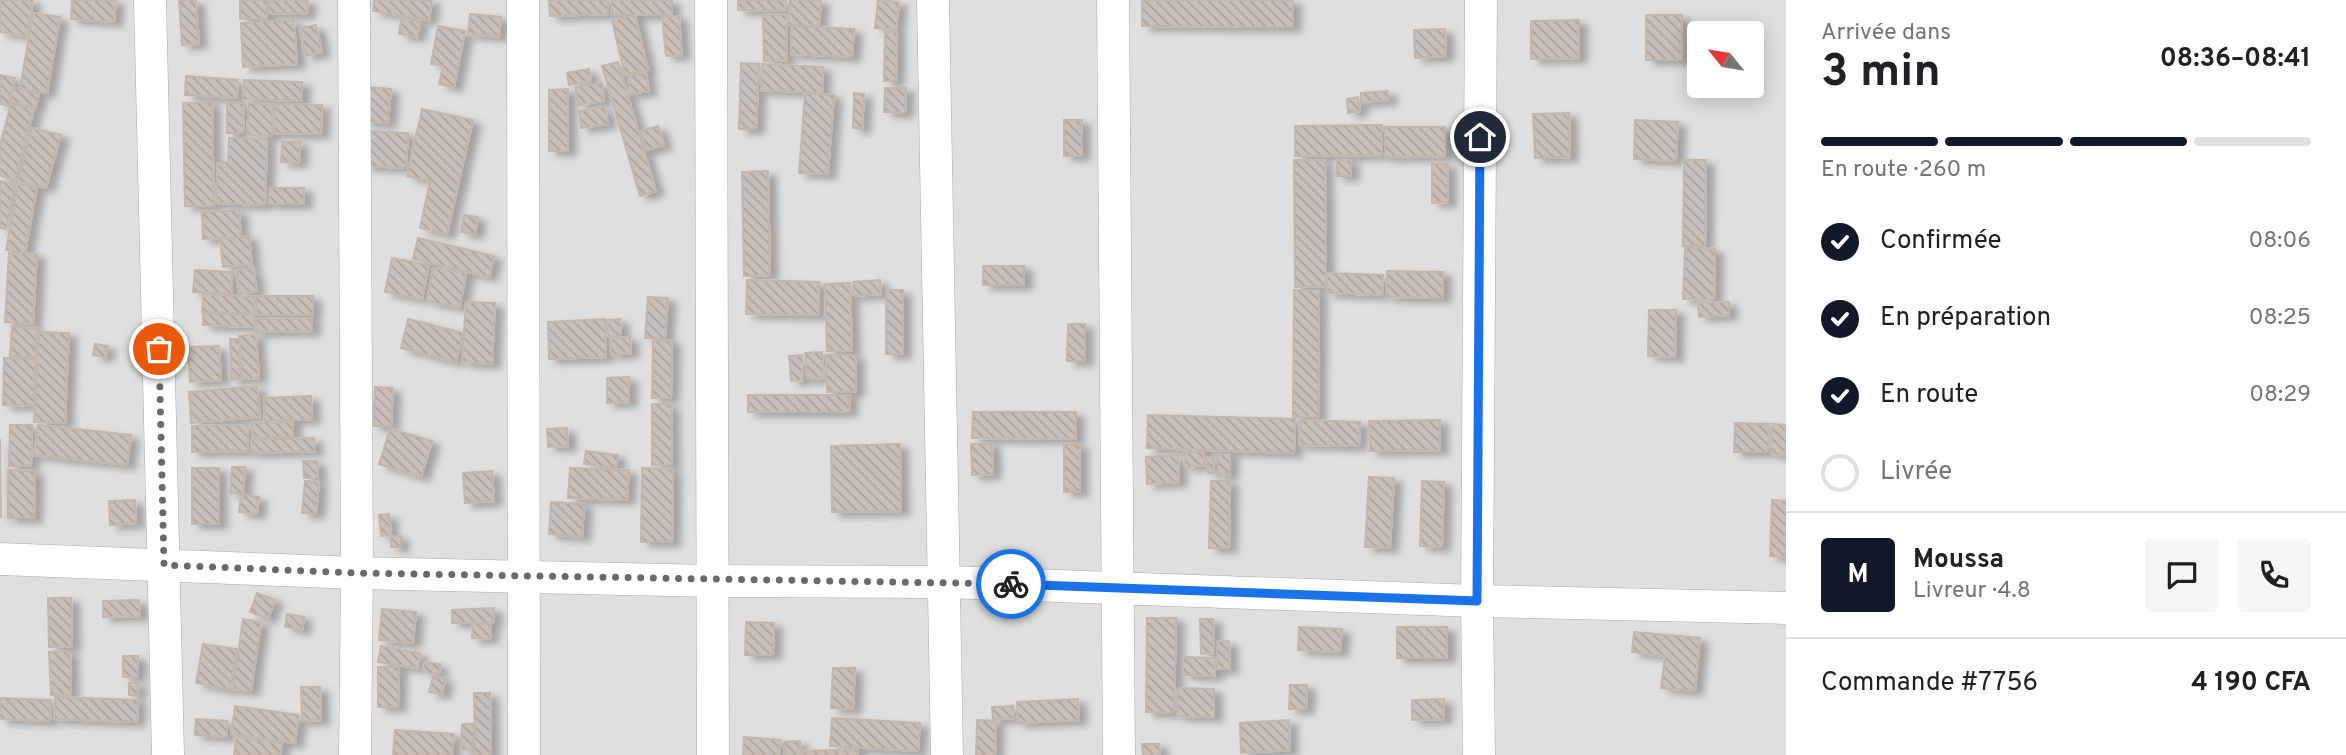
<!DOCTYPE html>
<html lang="fr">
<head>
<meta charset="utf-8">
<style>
	body { margin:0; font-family:Overpass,sans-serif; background:#f6f6f6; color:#202124; height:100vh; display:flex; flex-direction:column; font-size:26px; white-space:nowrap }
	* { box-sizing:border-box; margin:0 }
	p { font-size:23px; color:#757577 }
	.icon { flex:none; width:38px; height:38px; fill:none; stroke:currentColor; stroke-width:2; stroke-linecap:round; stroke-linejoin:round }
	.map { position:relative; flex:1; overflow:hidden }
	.side { display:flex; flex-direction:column; background:#fff; width:560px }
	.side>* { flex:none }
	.needle { width:46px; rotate:300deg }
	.fabs { position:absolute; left:1687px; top:21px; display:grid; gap:14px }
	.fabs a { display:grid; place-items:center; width:77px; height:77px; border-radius:7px; background:#fff; box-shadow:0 4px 18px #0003; font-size:35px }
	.pin { position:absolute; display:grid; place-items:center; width:60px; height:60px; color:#fff; margin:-30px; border:4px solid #fff; border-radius:50%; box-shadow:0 2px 7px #0007 }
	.courier { position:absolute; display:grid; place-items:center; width:70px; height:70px; margin:-35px; border:5px solid #1a73e8; border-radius:50%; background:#fff; color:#222; box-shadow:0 2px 9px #0007 }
	.head em { font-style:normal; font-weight:700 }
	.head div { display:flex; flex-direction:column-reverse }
	.head { display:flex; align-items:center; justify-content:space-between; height:119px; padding:0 35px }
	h1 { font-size:46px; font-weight:700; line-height:52px }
	.bar { display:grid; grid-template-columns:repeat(4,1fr); gap:10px 7px; align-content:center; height:84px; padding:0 35px }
	.bar i { height:9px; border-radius:5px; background:#e0e0e0 }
	.bar .selected { background:#111827 }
	.bar p { grid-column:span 4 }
	.line { display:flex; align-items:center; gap:18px; padding:0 35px; border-top:2px solid #e0e0e0 }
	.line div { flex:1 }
	.round { display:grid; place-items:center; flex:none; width:74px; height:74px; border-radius:7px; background:#f6f6f6 }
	ol { padding:0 35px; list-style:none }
	li { display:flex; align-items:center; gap:21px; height:77px }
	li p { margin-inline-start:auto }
	li .icon { padding:7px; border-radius:50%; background:#111827; color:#fff; stroke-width:4 }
	li:last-child { color:#757577 }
	li i { width:38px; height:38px; border:4px solid #e0e0e0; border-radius:50% }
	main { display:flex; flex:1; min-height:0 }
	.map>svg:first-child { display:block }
	.residential { fill:#e0dfdf; fill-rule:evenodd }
	.building { fill:url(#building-back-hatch); stroke:#c4b6ab; stroke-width:2; filter:url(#shadow) }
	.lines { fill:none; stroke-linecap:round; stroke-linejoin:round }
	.minor-casing { stroke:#a9a9a9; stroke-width:33 }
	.minor { stroke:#fff; stroke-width:32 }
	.done { stroke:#6b6a68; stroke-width:7; stroke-dasharray:0 12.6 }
	.route { stroke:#1a73e8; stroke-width:9 }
</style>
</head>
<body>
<main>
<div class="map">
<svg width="1786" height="755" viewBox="0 0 1786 755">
	<defs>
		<pattern id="building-back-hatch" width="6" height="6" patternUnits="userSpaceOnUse" patternTransform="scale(1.75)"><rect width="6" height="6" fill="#c7bfb8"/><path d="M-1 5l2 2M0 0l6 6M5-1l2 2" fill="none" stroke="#aba49e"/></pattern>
		<filter id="shadow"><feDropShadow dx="8" dy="4.5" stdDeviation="3.5" flood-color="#0004"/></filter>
	</defs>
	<rect width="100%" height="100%" fill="#f2efe9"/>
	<path class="residential" d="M0 0H1786V755H0ZM1699 33H1752V86H1699Z"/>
	<g class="building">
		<path d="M0 0H33L27 36 0 32Z"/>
		<path d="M72 0H116L114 22 71 19Z"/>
		<path d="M179 0H196L199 44 182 45Z"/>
		<rect x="240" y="0" width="27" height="19"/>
		<path d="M269 0H308L307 14 269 13Z"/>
		<path d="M374 0H432L429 20 373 11Z"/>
		<path d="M549 0H608V14L550 16Z"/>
		<rect x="611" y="0" width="61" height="15"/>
		<path d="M738 0H786L785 11 738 10Z"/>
		<path d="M790 0H821L819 26 788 25Z"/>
		<path d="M878 0 899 2 896 30 875 28Z"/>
		<path d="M1142 0H1293V27L1142 26Z"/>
		<path d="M33 13 60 17 47 93 20 88Z"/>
		<path d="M470 14 501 17 499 37 468 34Z"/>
		<path d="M786 14 787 60 764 61 763 15Z"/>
		<path d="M635 15 648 70 625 75 612 21Z"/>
		<rect x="1646" y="15" width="36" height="45"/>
		<path d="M679 16 682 55 666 56 662 17Z"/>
		<path d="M294 20 297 64 243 67 241 23Z"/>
		<path d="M401 20 420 22 417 37 399 34Z"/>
		<path d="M1579 20V58L1531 59V21Z"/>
		<path d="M316 25 322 52 306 56 300 28Z"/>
		<path d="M438 26 465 31 454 87 439 84 443 66 431 64Z"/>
		<path d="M792 26 854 29 852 57 791 54Z"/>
		<path d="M1445 29 1446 56 1415 58 1414 30Z"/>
		<path d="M885 32H897L896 81H884Z"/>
		<path d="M618 62 656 191 640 196 602 66Z"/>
		<path d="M741 63 759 64 756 129H739Z"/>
		<path d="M762 64 823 67 822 93 761 90Z"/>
		<path d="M589 69 591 81 569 85 567 73Z"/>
		<path d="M646 73 649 91 630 94 628 76Z"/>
		<path d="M0 75 15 78 9 106 0 104Z"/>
		<path d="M186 76 238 80 237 98 185 95Z"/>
		<path d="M244 80 302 82V101L243 99Z"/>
		<path d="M602 83 604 101 578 105 575 87Z"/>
		<path d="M367 87 391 89 388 123 364 122Z"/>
		<path d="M14 88 39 93 36 107 11 102Z"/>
		<path d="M885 88H906L905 113 884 112Z"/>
		<path d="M568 89V151H549V90Z"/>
		<path d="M1388 91 1389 100 1361 102V93Z"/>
		<path d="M805 93 834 95 828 174 799 173Z"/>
		<path d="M854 93 864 94 862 129 853 128Z"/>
		<path d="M1358 97 1360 111 1348 113 1347 99Z"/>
		<path d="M212 102 214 206H185L183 103Z"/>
		<path d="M227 103H244L243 133H227Z"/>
		<path d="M249 103 273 104 272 136 247 135Z"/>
		<path d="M11 104 34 109 15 180 0 176V145Z"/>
		<path d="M275 104 322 105 321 134 274 133Z"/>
		<path d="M605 107 608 124 581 128 579 111Z"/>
		<path d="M422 109 473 120 447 234 420 228 430 181 407 176Z"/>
		<path d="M1569 113 1570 157 1535 158 1533 114Z"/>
		<rect x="1064" y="120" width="18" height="36"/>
		<path d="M1635 120 1678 122 1676 161 1634 159Z"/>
		<path d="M1382 125V155L1295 156V126Z"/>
		<path d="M658 126 664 145 646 150 641 131Z"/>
		<path d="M1385 127H1445V156L1385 157Z"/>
		<path d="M32 128 61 135 46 188 18 181Z"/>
		<path d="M367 131 408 133 406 168 365 166Z"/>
		<path d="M229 138 267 139 265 205 216 203 218 162H228Z"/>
		<path d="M282 142H300L299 163 281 162Z"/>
		<path d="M1294 160H1325L1326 286 1295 287Z"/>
		<path d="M1337 160H1351V176H1336Z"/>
		<path d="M1684 160H1706L1705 246H1683Z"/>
		<path d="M1432 164H1448V202L1432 203Z"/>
		<path d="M768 171 770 275 744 276 742 172Z"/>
		<path d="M0 181 15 184 6 229 0 228Z"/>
		<path d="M18 184 37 187 25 253 6 250Z"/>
		<rect x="269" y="188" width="35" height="16"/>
		<path d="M239 210 241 237 203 239 202 212Z"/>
		<path d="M464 215 478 217 475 234 461 232Z"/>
		<path d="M249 236 252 264 223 267 220 239Z"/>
		<path d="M418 238 494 256 489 277 413 259Z"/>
		<path d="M1685 248 1715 249 1714 300 1683 299Z"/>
		<path d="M9 253 37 254 33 324 5 322Z"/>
		<path d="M392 258 429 265 422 299 385 292Z"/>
		<rect x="983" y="266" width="41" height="19"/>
		<path d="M253 267 257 291 240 294 236 270Z"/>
		<path d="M433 268 466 273 460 307 427 301Z"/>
		<path d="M195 270 232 272 231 294 193 292Z"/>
		<path d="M1387 271 1443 272V298L1386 297Z"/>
		<path d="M1327 273 1383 275 1382 295 1327 293Z"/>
		<path d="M747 280 819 282 818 315 746 314Z"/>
		<path d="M880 280 881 294 854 296 853 282Z"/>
		<path d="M850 283 852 351H827L825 284Z"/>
		<rect x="886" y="290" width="17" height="64"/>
		<path d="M1294 290H1319L1318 417H1293Z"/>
		<path d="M203 294 255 297 254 314 202 312Z"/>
		<rect x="256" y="296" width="57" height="19"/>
		<path d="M648 297 668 298 665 339 645 338Z"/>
		<path d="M466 302 495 303 492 364 462 362Z"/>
		<path d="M1729 302V315L1699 317 1698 303Z"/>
		<path d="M1649 310H1676L1675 357 1648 356Z"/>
		<path d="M203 313 254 315V327L203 325Z"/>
		<path d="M312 318V331L256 332 255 319Z"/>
		<path d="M408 319 463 333 456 362 401 348Z"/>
		<path d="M605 319 606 357 549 359 548 322Z"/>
		<path d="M620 319 621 336 608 337 607 320Z"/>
		<path d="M1068 324H1085V361H1067Z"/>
		<path d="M12 327 37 328 36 357 10 356Z"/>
		<path d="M39 332 69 333 65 423 34 422Z"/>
		<path d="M256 334 259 378 242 379 239 336Z"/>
		<path d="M630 337 631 353 611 355 610 339Z"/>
		<path d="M230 339H239L241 379 231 380Z"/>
		<path d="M672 340 671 398H652L653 341Z"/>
		<path d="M95 344 108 346 105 357 93 355Z"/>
		<path d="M219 346 221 380 190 382 188 347Z"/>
		<path d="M822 352 824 378 807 379 805 353Z"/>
		<path d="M802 355 803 380 791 381 789 356Z"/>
		<path d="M826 355H856V392H827Z"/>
		<path d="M4 358 35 359 34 406 3 405Z"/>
		<path d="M629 377V402L607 403V378Z"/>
		<path d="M257 386 260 417 191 423 189 392Z"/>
		<path d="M375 387 393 388 391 426H373Z"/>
		<path d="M748 395H850L849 412H748Z"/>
		<path d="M311 396 312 419 265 421 264 398Z"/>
		<path d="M652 404H671L672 465H652Z"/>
		<path d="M973 412H1076V439L972 438Z"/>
		<path d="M1148 415 1295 419 1294 453 1147 448Z"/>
		<path d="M1300 420 1360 422 1359 446 1299 445Z"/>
		<path d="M1440 420V450L1370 451 1369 421Z"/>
		<path d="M293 422V437L252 438V423Z"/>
		<path d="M1735 423 1769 424 1768 452H1734Z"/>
		<path d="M1772 424 1786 425V455L1771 454Z"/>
		<path d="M10 425H32L31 466H9Z"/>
		<path d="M38 425 131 435 127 465 34 455Z"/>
		<path d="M248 425V451L192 452V426Z"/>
		<path d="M567 428 568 446 548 447 547 429Z"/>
		<path d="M390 429 432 441 421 477 379 464Z"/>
		<path d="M314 438 315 451 251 453V440Z"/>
		<path d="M0 439 1 517H0Z"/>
		<path d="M992 443 993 474 972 475 971 444Z"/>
		<path d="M900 444 901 511 832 512 831 446Z"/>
		<path d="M1080 444V492H1064V445Z"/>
		<path d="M586 451 618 455 616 468 584 464Z"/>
		<path d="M1203 451 1205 465 1185 467 1184 453Z"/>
		<path d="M1218 454H1230V474L1218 475Z"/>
		<path d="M1178 455 1179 482 1147 484 1146 457Z"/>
		<path d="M1207 457H1213L1214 473H1208Z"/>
		<path d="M303 461H317L318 478H304Z"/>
		<path d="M232 467H245L243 494 230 493Z"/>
		<rect x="192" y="468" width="27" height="56"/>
		<path d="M570 468 629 470 627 500 568 498Z"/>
		<path d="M642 468 673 469 672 542H641Z"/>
		<path d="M8 470 35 471 34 518H8Z"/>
		<path d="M492 471 494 501 465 503 463 473Z"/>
		<path d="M1369 477 1394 478 1390 548 1365 547Z"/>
		<path d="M305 481 319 482 316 514 302 513Z"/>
		<path d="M1211 481H1230L1229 548H1209Z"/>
		<path d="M1422 481 1444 482 1442 547 1420 546Z"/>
		<path d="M241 495 259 497 257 514 239 512Z"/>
		<path d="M135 500 136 523 110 525 109 501Z"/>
		<path d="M1772 500 1786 501V557L1770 556Z"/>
		<path d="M551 502 584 504 582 537 549 534Z"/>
		<path d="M389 514 391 535 381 536 379 515Z"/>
		<rect x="391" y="536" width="10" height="11"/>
		<path d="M257 593 275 600 268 619 250 612Z"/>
		<path d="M48 598H71L72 646 49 647Z"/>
		<path d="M139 600 140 616 103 617V601Z"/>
		<path d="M494 608V622L452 623V610Z"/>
		<path d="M382 609 416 612 413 643 379 640Z"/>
		<path d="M287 614 304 617 302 630 285 627Z"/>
		<path d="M1147 618H1176L1174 713 1146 712Z"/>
		<path d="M243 619 261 622 251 691 233 689Z"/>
		<path d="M1200 619H1213L1214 653 1201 654Z"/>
		<path d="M746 622 774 623 773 655H745Z"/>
		<path d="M473 623 491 624 490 639 472 638Z"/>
		<path d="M1299 627 1342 629 1340 652 1298 650Z"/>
		<rect x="1397" y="627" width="50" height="31"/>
		<path d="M1634 632 1700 638 1695 691 1661 688 1665 656 1632 652Z"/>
		<path d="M1229 641 1230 669H1217V642Z"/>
		<path d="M203 644 237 649 230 690 196 683Z"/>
		<path d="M381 646 420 653 418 668 378 662Z"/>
		<path d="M70 651 71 694 51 695 49 652Z"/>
		<rect x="123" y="656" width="15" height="21"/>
		<path d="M1183 657 1215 658V676L1183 675Z"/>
		<path d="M424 662 440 664 439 674 423 672Z"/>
		<path d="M378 667H399L398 707H378Z"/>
		<path d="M833 668H855L853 709 831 708Z"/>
		<path d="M433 677 445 679 442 694 429 692Z"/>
		<path d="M129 683H139L137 696 129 695Z"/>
		<path d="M1290 685H1307L1306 709H1289Z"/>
		<path d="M301 687H320L321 720 302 721Z"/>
		<path d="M1178 688 1214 689V717L1177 716Z"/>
		<path d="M474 693H490L491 755H475Z"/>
		<path d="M55 697 138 700 137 722 54 719Z"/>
		<path d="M0 698 51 700 50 721 0 719Z"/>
		<path d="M1078 699 1079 720 1018 723 1017 702Z"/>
		<path d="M1444 699V719L1412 720V700Z"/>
		<path d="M235 706 299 715 295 743 231 734Z"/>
		<path d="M1013 706 1014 718 993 719 992 707Z"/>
		<path d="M832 718 920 723 918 751 830 746Z"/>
		<path d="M196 719 227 721V737L195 735Z"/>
		<path d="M977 720 996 721 995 755H976Z"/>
		<path d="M1289 720 1290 750 1241 753 1240 723Z"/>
		<path d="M462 724H474L473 750 461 749Z"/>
		<path d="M395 730 454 734 452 755H393Z"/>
		<path d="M236 737 282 743 280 755H234Z"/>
		<path d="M744 737 781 740 779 755H743Z"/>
		<path d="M800 741 801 755H785L784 742Z"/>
		<path d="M1142 744H1159L1160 755H1143Z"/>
		<path d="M858 749V755H803V751Z"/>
	</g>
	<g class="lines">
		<defs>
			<g id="minor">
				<path d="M150 0 168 755"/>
				<path d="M354 0 357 573 355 755"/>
				<path d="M523 0 524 755"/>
				<path d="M711 0 713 755"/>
				<path d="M933 0 947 755"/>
				<path d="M1113 0 1119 755"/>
				<path d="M0 559 357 573 713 581 945 582 1477 601 1786 608"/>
				<path d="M1479 755 1477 601 1481 0"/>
			</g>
		</defs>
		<use href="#minor" class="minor-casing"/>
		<use href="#minor" class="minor"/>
	</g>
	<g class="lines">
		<path class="done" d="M159 349 164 565 356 573 1011 584"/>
		<path class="route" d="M1011 584 1477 601 1480 137"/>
	</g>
</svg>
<div class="fabs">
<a><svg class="needle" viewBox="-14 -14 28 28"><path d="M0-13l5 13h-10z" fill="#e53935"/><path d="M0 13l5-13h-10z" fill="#757577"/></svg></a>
</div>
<div class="pin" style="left:159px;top:349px;background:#ea580c"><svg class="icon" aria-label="bag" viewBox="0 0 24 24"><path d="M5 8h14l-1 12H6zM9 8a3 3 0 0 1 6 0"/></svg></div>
<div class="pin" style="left:1480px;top:137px;background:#1f2937"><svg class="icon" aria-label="home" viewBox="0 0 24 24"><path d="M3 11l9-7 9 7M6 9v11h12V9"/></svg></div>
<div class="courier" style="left:1011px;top:584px"><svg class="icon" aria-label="bike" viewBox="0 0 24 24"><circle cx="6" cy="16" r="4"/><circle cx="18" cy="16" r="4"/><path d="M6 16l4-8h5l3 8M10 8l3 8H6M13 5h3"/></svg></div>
</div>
<section class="side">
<div class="head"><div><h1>3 min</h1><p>Arrivée dans</p></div><em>08:36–08:41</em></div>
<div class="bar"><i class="selected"></i><i class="selected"></i><i class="selected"></i><i></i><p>En route · 260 m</p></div>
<ol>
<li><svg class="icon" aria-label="check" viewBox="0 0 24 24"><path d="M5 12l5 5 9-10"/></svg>Confirmée<p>08:06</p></li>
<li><svg class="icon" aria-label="check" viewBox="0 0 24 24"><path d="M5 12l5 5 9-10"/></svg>En préparation<p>08:25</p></li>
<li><svg class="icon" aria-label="check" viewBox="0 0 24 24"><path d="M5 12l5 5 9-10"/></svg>En route<p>08:29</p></li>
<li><i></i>Livrée</li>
</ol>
<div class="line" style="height:126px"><b class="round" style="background:#111827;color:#fff">M</b><div><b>Moussa</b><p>Livreur · 4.8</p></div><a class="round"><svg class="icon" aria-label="chat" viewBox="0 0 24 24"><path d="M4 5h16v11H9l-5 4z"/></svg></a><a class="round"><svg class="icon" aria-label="phone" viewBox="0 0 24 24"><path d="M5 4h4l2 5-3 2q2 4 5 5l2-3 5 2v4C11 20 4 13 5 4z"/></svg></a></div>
<div class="line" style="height:91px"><div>Commande #7756</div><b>4 190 CFA</b></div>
</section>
</main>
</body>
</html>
